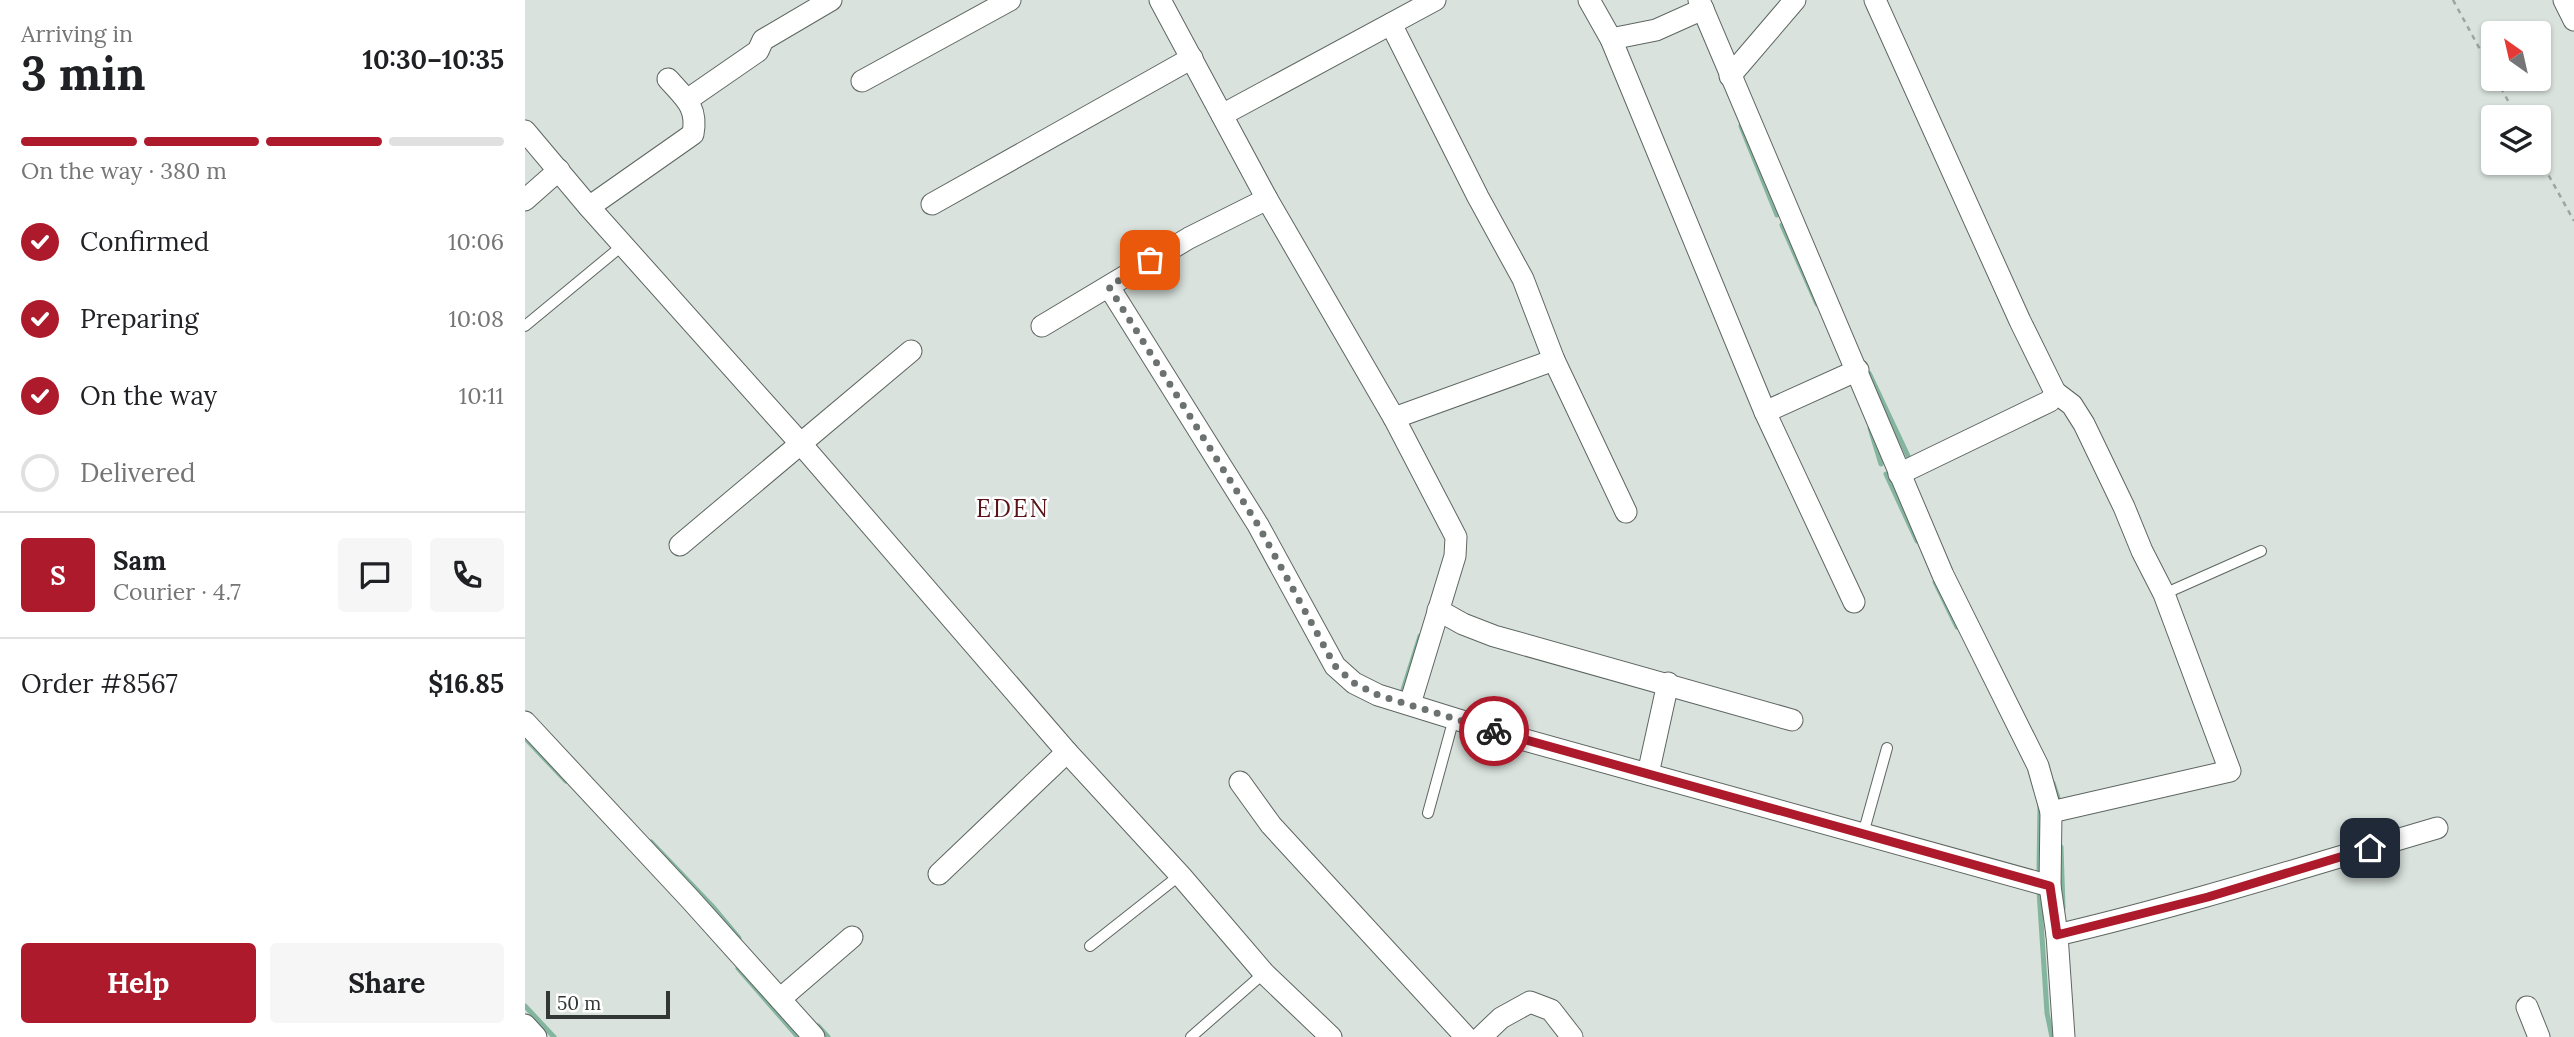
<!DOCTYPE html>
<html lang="en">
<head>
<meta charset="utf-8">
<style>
	body { margin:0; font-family:Lora,serif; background:#f6f6f6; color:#202124; height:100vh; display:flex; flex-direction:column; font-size:26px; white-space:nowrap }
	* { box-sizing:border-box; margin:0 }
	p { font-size:23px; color:#757577 }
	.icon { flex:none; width:38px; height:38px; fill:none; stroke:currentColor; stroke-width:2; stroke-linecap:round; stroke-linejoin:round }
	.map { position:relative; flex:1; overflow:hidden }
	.details { display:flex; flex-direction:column; background:#fff; width:525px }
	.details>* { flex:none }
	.needle { width:46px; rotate:326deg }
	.buttons { position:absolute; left:1956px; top:21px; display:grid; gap:14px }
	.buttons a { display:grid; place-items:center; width:70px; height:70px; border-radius:7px; background:#fff; box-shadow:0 2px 5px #0004; font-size:35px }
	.scale { position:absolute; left:21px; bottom:18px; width:124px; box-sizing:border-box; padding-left:7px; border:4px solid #323634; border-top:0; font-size:19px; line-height:24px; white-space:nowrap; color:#323634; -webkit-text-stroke:5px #fff; paint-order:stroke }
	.pin { position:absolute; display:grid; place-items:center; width:60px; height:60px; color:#fff; margin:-30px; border-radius:14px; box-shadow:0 4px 10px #0006 }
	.courier { position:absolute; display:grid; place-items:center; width:70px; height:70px; margin:-35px; border:5px solid #ad1a2b; border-radius:50%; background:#fff; color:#222; box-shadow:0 2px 9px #0007 }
	.summary em { font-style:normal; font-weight:800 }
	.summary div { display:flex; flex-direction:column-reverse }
	.summary { display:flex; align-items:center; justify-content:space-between; height:119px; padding:0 21px }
	h1 { font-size:46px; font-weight:800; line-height:52px }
	.bar { display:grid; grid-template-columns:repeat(4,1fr); gap:10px 7px; align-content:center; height:84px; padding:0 21px }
	.bar i { height:9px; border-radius:5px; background:#e0e0e0 }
	.bar .current { background:#ad1a2b }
	.bar p { grid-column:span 4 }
	.line { display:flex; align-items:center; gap:18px; padding:0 21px; border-top:2px solid #e0e0e0 }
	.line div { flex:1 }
	.round { display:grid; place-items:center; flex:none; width:74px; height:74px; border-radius:7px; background:#f6f6f6 }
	ol { padding:0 21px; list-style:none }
	li { display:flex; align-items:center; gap:21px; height:77px }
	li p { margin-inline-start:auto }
	li .icon { padding:7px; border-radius:50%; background:#ad1a2b; color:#fff; stroke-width:4 }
	li:last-child { color:#757577 }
	li i { width:38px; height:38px; border:4px solid #e0e0e0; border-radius:50% }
	.action { display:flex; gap:14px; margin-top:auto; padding:14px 21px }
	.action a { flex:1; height:80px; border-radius:7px; background:#ad1a2b; color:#fff; font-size:28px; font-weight:800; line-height:80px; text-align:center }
	.action a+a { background:#f6f6f6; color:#202124 }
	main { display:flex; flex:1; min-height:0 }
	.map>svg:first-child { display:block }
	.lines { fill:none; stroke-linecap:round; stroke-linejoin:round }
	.stream { stroke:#84b59e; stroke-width:5 }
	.service-casing { stroke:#5e6662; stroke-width:12 }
	.minor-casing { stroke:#5e6662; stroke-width:23 }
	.path { stroke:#9ea5a1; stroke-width:2.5; stroke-dasharray:5 5; stroke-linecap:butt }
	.service { stroke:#fff; stroke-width:10 }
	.minor { stroke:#fff; stroke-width:21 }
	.done { stroke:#6c726f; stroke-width:7; stroke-dasharray:0 12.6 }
	.route { stroke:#ad1a2b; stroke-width:9 }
	.labels { text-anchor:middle; stroke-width:5; stroke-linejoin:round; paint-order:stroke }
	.quarter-label { font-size:24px; letter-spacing:2px; fill:#591418; stroke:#fff }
</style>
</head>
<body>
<main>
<section class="details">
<div class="summary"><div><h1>3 min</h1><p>Arriving in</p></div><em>10:30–10:35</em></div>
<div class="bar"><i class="current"></i><i class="current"></i><i class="current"></i><i></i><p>On the way · 380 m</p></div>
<ol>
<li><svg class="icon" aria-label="check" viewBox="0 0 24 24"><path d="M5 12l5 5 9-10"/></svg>Confirmed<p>10:06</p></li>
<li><svg class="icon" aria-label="check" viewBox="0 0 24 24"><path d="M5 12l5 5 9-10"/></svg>Preparing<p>10:08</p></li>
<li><svg class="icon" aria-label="check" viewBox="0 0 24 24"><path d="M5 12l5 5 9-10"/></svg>On the way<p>10:11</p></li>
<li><i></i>Delivered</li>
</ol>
<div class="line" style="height:126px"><b class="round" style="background:#ad1a2b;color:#fff">S</b><div><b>Sam</b><p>Courier · 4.7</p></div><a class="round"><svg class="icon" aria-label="chat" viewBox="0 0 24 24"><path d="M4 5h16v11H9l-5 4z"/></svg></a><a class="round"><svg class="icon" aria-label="phone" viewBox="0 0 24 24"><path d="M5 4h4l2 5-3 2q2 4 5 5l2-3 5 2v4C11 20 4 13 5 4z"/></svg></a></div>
<div class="line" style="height:91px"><div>Order #8567</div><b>$16.85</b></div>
<div class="action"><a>Help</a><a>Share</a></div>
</section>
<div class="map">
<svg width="2049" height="1037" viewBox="0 0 2049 1037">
	<rect width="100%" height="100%" fill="#d9e2dd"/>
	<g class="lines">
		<g class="stream">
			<path d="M1216 126 1252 215"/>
			<path d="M1257 225 1292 304"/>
			<path d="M1344 373 1384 458"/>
			<path d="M1345 428 1356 464"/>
			<path d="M1361 474 1392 541"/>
			<path d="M1410 582 1432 627"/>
			<path d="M877 693 895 636"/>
			<path d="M0 738 41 781"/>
			<path d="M1528 783 1535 804"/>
			<path d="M126 842 189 908 214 938"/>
			<path d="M1536 847 1538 908"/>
			<path d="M1514 869 1515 806"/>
			<path d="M1514 891 1522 1013 1527 1037"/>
			<path d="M213 968 273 1037"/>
			<path d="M0 1006 29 1037"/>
			<path d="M293 1026 303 1037"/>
		</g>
		<defs>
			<g id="service">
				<path d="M0 326 98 245"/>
				<path d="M1639 594 1736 551"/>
				<path d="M903 813 929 718"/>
				<path d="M1338 834 1362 748"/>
				<path d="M565 946 655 875"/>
				<path d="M666 1037 739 973"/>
			</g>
			<g id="minor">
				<path d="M635 0 742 199 869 418 931 537 930 556 885 704"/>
				<path d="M1064 0 1086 39 1240 412 1329 602"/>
				<path d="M1174 0 1418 575 1513 766 1526 812 1525 886 1532 935 1539 1037"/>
				<path d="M1350 0 1495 321 1530 392 1525 401 1374 474"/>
				<path d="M2039 0 2049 20"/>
				<path d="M866 24 953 197 998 279 1029 360 1101 512"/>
				<path d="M1086 39 1131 30 1178 9"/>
				<path d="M1205 76 1270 0"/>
				<path d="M337 81 485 0"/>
				<path d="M162 100 233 51 238 40 306 0"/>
				<path d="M697 115 910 0"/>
				<path d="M0 131 64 207 276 444 542 752 656 876 739 973 806 1037"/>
				<path d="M0 200 34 170"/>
				<path d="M407 204 667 58"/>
				<path d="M64 207 168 134C173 107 160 98 143 79"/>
				<path d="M584 287 733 525 810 666 829 683 853 695 982 735 1525 886"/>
				<path d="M517 326 664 238 742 199"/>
				<path d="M1240 412 1333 370"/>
				<path d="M869 418 1029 360"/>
				<path d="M155 545 386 351"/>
				<path d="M913 610 938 624 969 636 1267 720"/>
				<path d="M0 722 165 899 289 1037"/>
				<path d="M1123 774 1143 683"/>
				<path d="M715 782 746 825 941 1037"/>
				<path d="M1526 812 1705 771 1639 594 1617 551 1599 507 1559 424 1547 405 1530 392"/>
				<path d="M414 874 542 752"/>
				<path d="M1532 935C1660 905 1786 865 1912 828"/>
				<path d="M255 999 327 937"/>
				<path d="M2002 1007 2014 1037"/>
				<path d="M0 1025 11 1037"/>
				<path d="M956 1037 976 1018 1005 1002 1026 1010 1047 1037"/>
			</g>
		</defs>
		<use href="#service" class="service-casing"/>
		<use href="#minor" class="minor-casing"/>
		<g class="path">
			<path d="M1928 0 1969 75"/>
			<path d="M1971 79 1992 117"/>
			<path d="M2014 158 2049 221"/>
		</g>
		<use href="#service" class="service"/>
		<use href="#minor" class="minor"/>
	</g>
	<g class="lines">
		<path class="done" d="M625 260 584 287 733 525 810 666 829 683 853 695 969 731"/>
		<path class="route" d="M969 731 1525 886 1532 935 1683 897 1845 848"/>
	</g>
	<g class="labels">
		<g class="quarter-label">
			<text x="488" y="517">EDEN</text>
		</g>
	</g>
</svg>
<div class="buttons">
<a><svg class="needle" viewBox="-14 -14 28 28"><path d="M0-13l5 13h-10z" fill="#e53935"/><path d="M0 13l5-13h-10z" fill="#757577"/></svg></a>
<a><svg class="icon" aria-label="layers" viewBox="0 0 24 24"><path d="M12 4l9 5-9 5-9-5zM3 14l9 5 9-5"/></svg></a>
</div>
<div class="scale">50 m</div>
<div class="pin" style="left:625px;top:260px;background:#ea580c"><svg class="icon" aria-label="bag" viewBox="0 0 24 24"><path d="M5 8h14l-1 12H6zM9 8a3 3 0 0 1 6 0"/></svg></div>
<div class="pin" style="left:1845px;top:848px;background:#1f2937"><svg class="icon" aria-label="home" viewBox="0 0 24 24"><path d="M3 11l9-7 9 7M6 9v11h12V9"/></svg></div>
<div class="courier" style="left:969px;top:731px"><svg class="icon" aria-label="bike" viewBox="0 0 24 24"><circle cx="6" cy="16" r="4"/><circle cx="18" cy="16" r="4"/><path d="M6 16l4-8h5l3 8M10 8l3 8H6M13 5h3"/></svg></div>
</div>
</main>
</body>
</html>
